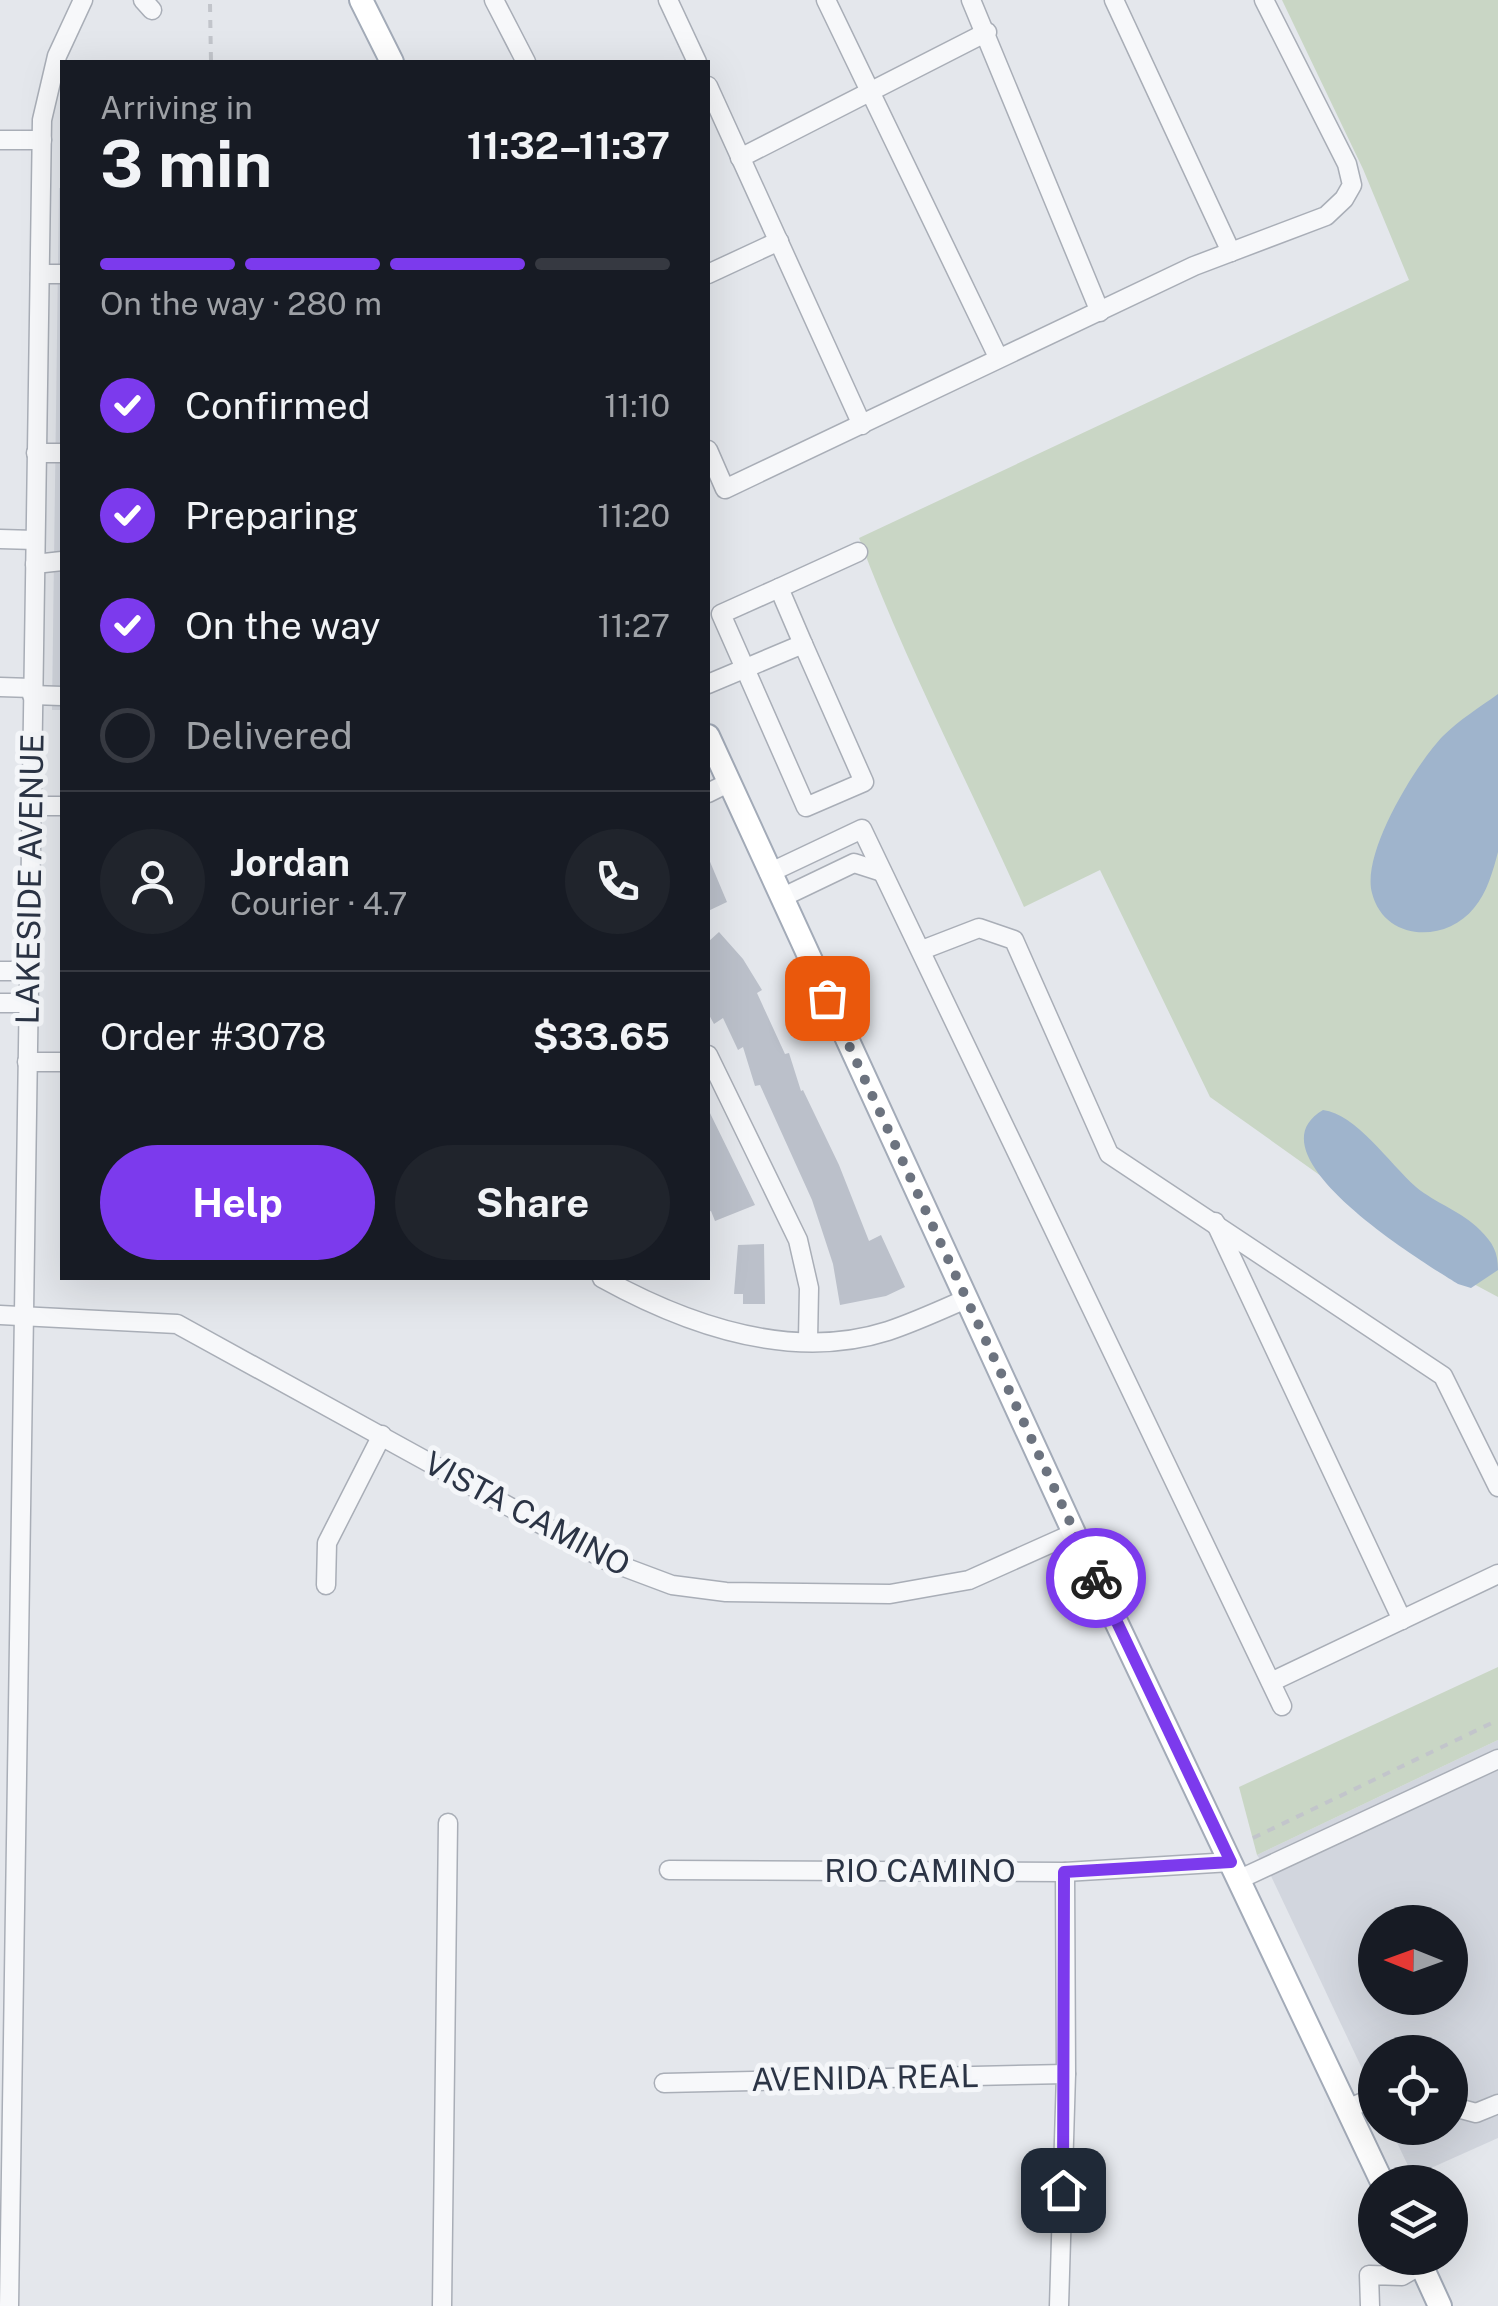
<!DOCTYPE html>
<html lang="en">
<head>
<meta charset="utf-8">
<style>
	body { margin:0; font-family:"Public Sans",sans-serif; background:#20242c; color:#f1f3f6; height:100vh; display:flex; flex-direction:column; font-size:38px; white-space:nowrap }
	* { box-sizing:border-box; margin:0 }
	p { font-size:32px; color:#9ea1a6 }
	.icon { flex:none; width:55px; height:55px; fill:none; stroke:currentColor; stroke-width:2; stroke-linecap:round; stroke-linejoin:round }
	.map { position:relative; flex:1; overflow:hidden }
	.drawer { position:absolute; left:60px; top:60px; width:650px; height:1220px; display:flex; flex-direction:column; background:#171b24; border-radius:0px; box-shadow:0 10px 40px #0002 }
	.drawer>* { flex:none }
	.needle { width:65px; rotate:271deg }
	.fabs { position:absolute; left:1358px; top:1905px; display:grid; gap:20px }
	.fabs a { display:grid; place-items:center; width:110px; height:110px; border-radius:50%; background:#171b24; box-shadow:0 10px 40px #0002; font-size:50px }
	.pin { position:absolute; display:grid; place-items:center; width:85px; height:85px; color:#fff; margin:-42px; border-radius:20px; box-shadow:0 5px 15px #0006 }
	.courier { position:absolute; display:grid; place-items:center; width:100px; height:100px; margin:-50px; border:8px solid #7c3aed; border-radius:50%; background:#fff; color:#222; box-shadow:0 2px 12px #0007 }
	.summary em { font-style:normal; font-weight:700 }
	.summary div { display:flex; flex-direction:column-reverse }
	.summary { display:flex; align-items:center; justify-content:space-between; height:170px; padding:0 40px }
	h1 { font-size:65px; font-weight:700; line-height:75px }
	.bar { display:grid; grid-template-columns:repeat(4,1fr); gap:15px 10px; align-content:center; height:120px; padding:0 40px }
	.bar i { height:12px; border-radius:8px; background:#363941 }
	.bar .on { background:#7c3aed }
	.bar p { grid-column:span 4 }
	.line { display:flex; align-items:center; gap:25px; padding:0 40px; border-top:2px solid #363941 }
	.line div { flex:1 }
	.round { display:grid; place-items:center; flex:none; width:105px; height:105px; border-radius:52px; background:#20242c }
	ol { padding:0 40px; list-style:none }
	li { display:flex; align-items:center; gap:30px; height:110px }
	li p { margin-inline-start:auto }
	li .icon { padding:10px; border-radius:50%; background:#7c3aed; color:#fff; stroke-width:4 }
	li:last-child { color:#9ea1a6 }
	li i { width:55px; height:55px; border:5px solid #363941; border-radius:50% }
	.cta { display:flex; gap:20px; margin-top:auto; padding:20px 40px }
	.cta a { flex:1; height:115px; border-radius:60px; background:#7c3aed; color:#fff; font-size:40px; font-weight:700; line-height:115px; text-align:center }
	.cta a+a { background:#20242c; color:#f1f3f6 }
	.map>svg:first-child { display:block }
	.built { fill:#d2d6de; fill-rule:evenodd }
	.green { fill:#c9d6c5 }
	.water { fill:#9fb4cc }
	.building { fill:#bbc0ca }
	.lines { fill:none; stroke-linecap:round; stroke-linejoin:round }
	.minor-casing { stroke:#a9aeb7; stroke-width:21 }
	.major-casing { stroke:#a3abb8; stroke-width:26 }
	.path { stroke:#c2c5cb; stroke-width:4; stroke-dasharray:8 8; stroke-linecap:butt }
	.minor { stroke:#f7f8fa; stroke-width:18 }
	.major { stroke:#fff; stroke-width:22 }
	.done { stroke:#6c737f; stroke-width:10; stroke-dasharray:0 18 }
	.route { stroke:#7c3aed; stroke-width:12 }
	.labels { text-anchor:middle; stroke-width:10; stroke-linejoin:round; paint-order:stroke }
	.street-label { font-size:32px; fill:#2b3445; stroke:#f4f6f9 }
</style>
</head>
<body>
<div class="map">
<svg width="1498" height="2306" viewBox="0 0 1498 2306">
	<rect width="100%" height="100%" fill="#e4e7ec"/>
	<g class="built">
		<path d="M59 188H62V710H52Z"/>
		<path d="M1498 1740V2138L1413 2176 1390 2128H1450V2052H1375V2096L1271 1876 1257 1855ZM1375 1922H1450V1998H1375Z"/>
	</g>
	<g class="green">
		<path d="M1282 0H1498V1297L1470 1282 1210 1097 1100 870 1024 907C969 784 906 664 859 538L1409 280 1363 169Z"/>
		<path d="M1498 1667V1740L1257 1855 1239 1787Z"/>
	</g>
	<g class="water">
		<path d="M1498 694V852C1493 871 1487 893 1474 908 1445 944 1384 941 1372 893 1361 853 1416 764 1443 736 1459 720 1480 707 1498 694Z"/>
		<path d="M1323 1110C1356 1114 1389 1163 1416 1187 1435 1203 1463 1212 1480 1230 1493 1243 1498 1252 1498 1270L1471 1288 1458 1284C1424 1263 1246 1155 1323 1110Z"/>
	</g>
	<g class="building">
		<path d="M708 857 727 902 708 911Z"/>
		<path d="M719 932 743 959 762 990 757 993 785 1054 789 1053 801 1091 803 1090 839 1165 869 1241 881 1235 905 1287 886 1296 840 1305 833 1264 812 1200 760 1085 755 1086 743 1047 738 1050 723 1018 714 1024 708 1013V942Z"/>
		<path d="M708 1109 755 1205 715 1221 711 1211 708 1212Z"/>
		<path d="M764 1244 765 1304H743V1294H734L738 1245Z"/>
	</g>
	<g class="lines">
		<defs>
			<g id="minor">
				<path d="M143 0 152 10"/>
				<path d="M494 0 526 62"/>
				<path d="M668 0 697 62"/>
				<path d="M826 0 998 357"/>
				<path d="M971 0 1100 312"/>
				<path d="M1114 0 1231 252"/>
				<path d="M708 86 862 425"/>
				<path d="M0 140H42"/>
				<path d="M740 158 987 32"/>
				<path d="M40 274H62"/>
				<path d="M708 274 779 241"/>
				<path d="M708 450 725 489 1194 266 1326 216 1344 199 1352 185 1347 164 1264 0"/>
				<path d="M36 453H62"/>
				<path d="M0 539 35 540"/>
				<path d="M35 564 62 561"/>
				<path d="M779 588 721 614 806 807 864 782 803 644"/>
				<path d="M708 684 803 644 779 588 858 552"/>
				<path d="M0 687 32 688"/>
				<path d="M32 695 62 696"/>
				<path d="M708 793 728 783"/>
				<path d="M31 806H62"/>
				<path d="M769 873 862 829 1282 1706"/>
				<path d="M781 898 854 863 882 872"/>
				<path d="M922 950 979 928 1014 940 1109 1154 1443 1376 1498 1487"/>
				<path d="M0 971H29"/>
				<path d="M0 1003H28"/>
				<path d="M708 1055 798 1240 809 1288 808 1340"/>
				<path d="M27 1062H62"/>
				<path d="M1215 1222 1402 1620"/>
				<path d="M602 1278C687 1325 791 1362 888 1331 915 1322 941 1310 966 1299"/>
				<path d="M0 1315 177 1324 608 1561 672 1585 726 1592 890 1594 969 1580 1074 1533"/>
				<path d="M326 1585 327 1543 382 1435"/>
				<path d="M1271 1682 1498 1574"/>
				<path d="M669 1870 1065 1872 1231 1862"/>
				<path d="M1240 1879 1498 1759"/>
				<path d="M664 2083 1066 2074"/>
				<path d="M1450 2106 1476 2113 1498 2104"/>
				<path d="M1347 2109 1375 2097"/>
				<path d="M9 2306 42 120 57 56 83 0"/>
				<path d="M442 2306 448 1823"/>
				<path d="M1059 2306 1066 2074 1065 1872"/>
				<path d="M1370 2306 1369 2275 1402 2276 1421 2265"/>
			</g>
			<g id="major">
				<path d="M361 0 392 62"/>
				<path d="M708 736 1074 1533 1382 2182"/>
				<path d="M1418 2258 1440 2306"/>
			</g>
		</defs>
		<use href="#minor" class="minor-casing"/>
		<use href="#major" class="major-casing"/>
		<g class="path">
			<path d="M210 4 211 62"/>
			<path d="M1253 1838 1498 1720"/>
		</g>
		<use href="#minor" class="minor"/>
		<use href="#major" class="major"/>
	</g>
	<g class="lines">
		<path class="done" d="M827 998 1096 1578"/>
		<path class="route" d="M1063 2190 1064 1872 1231 1862 1096 1578"/>
	</g>
	<g class="labels">
		<g class="street-label">
			<text transform="translate(30 879) rotate(-89)" y="11">LAKESIDE AVENUE</text>
			<text transform="translate(527 1514) rotate(28)" y="11">VISTA CAMINO</text>
			<text x="920" y="1882">RIO CAMINO</text>
			<text transform="translate(865 2078) rotate(-1)" y="11">AVENIDA REAL</text>
		</g>
	</g>
</svg>
<div class="fabs">
<a><svg class="needle" viewBox="-14 -14 28 28"><path d="M0-13l5 13h-10z" fill="#e53935"/><path d="M0 13l5-13h-10z" fill="#9ea1a6"/></svg></a>
<a><svg class="icon" aria-label="locate" viewBox="0 0 24 24"><circle cx="12" cy="12" r="6"/><path d="M12 2v4M12 18v4M2 12h4M18 12h4"/></svg></a>
<a><svg class="icon" aria-label="layers" viewBox="0 0 24 24"><path d="M12 4l9 5-9 5-9-5zM3 14l9 5 9-5"/></svg></a>
</div>
<div class="pin" style="left:827px;top:998px;background:#ea580c"><svg class="icon" aria-label="bag" viewBox="0 0 24 24"><path d="M5 8h14l-1 12H6zM9 8a3 3 0 0 1 6 0"/></svg></div>
<div class="pin" style="left:1063px;top:2190px;background:#1f2937"><svg class="icon" aria-label="home" viewBox="0 0 24 24"><path d="M3 11l9-7 9 7M6 9v11h12V9"/></svg></div>
<div class="courier" style="left:1096px;top:1578px"><svg class="icon" aria-label="bike" viewBox="0 0 24 24"><circle cx="6" cy="16" r="4"/><circle cx="18" cy="16" r="4"/><path d="M6 16l4-8h5l3 8M10 8l3 8H6M13 5h3"/></svg></div>
<section class="drawer">
<div class="summary"><div><h1>3 min</h1><p>Arriving in</p></div><em>11:32–11:37</em></div>
<div class="bar"><i class="on"></i><i class="on"></i><i class="on"></i><i></i><p>On the way · 280 m</p></div>
<ol>
<li><svg class="icon" aria-label="check" viewBox="0 0 24 24"><path d="M5 12l5 5 9-10"/></svg>Confirmed<p>11:10</p></li>
<li><svg class="icon" aria-label="check" viewBox="0 0 24 24"><path d="M5 12l5 5 9-10"/></svg>Preparing<p>11:20</p></li>
<li><svg class="icon" aria-label="check" viewBox="0 0 24 24"><path d="M5 12l5 5 9-10"/></svg>On the way<p>11:27</p></li>
<li><i></i>Delivered</li>
</ol>
<div class="line" style="height:180px"><a class="round"><svg class="icon" aria-label="person" viewBox="0 0 24 24"><circle cx="12" cy="8" r="4"/><path d="M4 21q1-7 8-7t8 7"/></svg></a><div><b>Jordan</b><p>Courier · 4.7</p></div><a class="round"><svg class="icon" aria-label="phone" viewBox="0 0 24 24"><path d="M5 4h4l2 5-3 2q2 4 5 5l2-3 5 2v4C11 20 4 13 5 4z"/></svg></a></div>
<div class="line" style="height:130px"><div>Order #3078</div><b>$33.65</b></div>
<div class="cta"><a>Help</a><a>Share</a></div>
</section>
</div>
</body>
</html>
